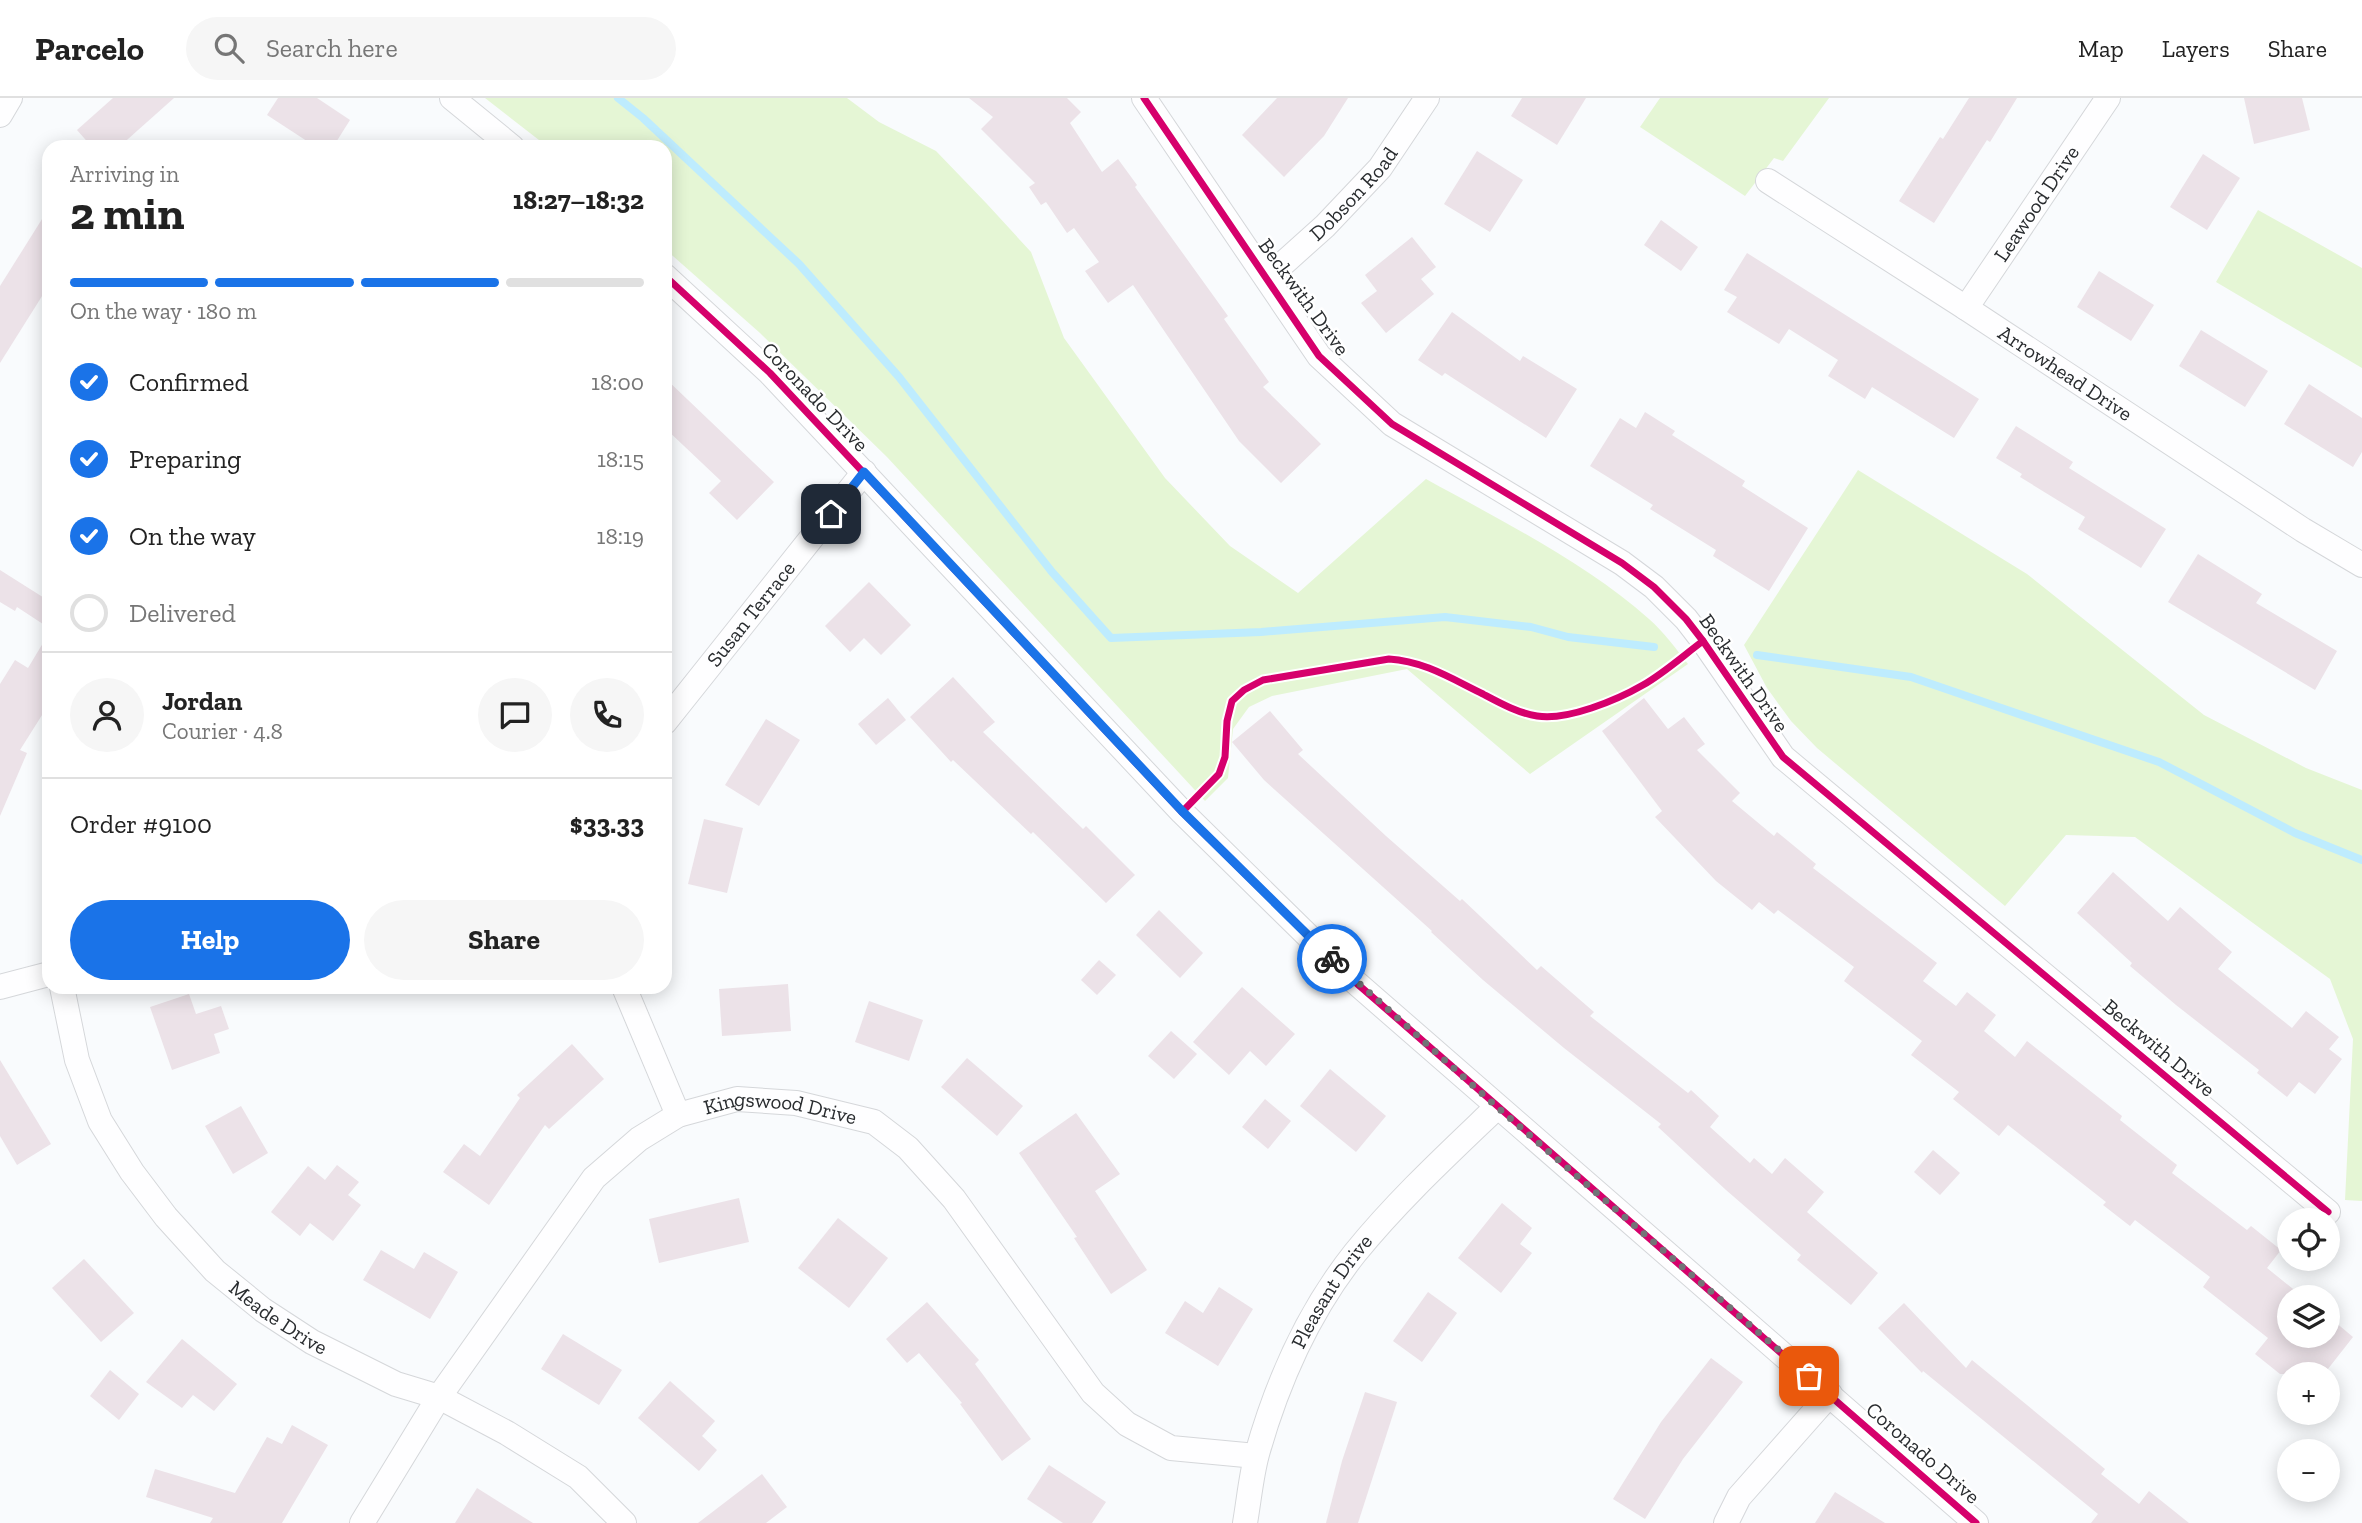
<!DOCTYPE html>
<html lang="en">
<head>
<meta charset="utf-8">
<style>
	body { margin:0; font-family:"Zilla Slab",serif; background:#f6f6f6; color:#222; height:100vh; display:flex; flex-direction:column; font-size:26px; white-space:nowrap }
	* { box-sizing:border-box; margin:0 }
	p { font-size:23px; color:#767676 }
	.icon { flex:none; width:38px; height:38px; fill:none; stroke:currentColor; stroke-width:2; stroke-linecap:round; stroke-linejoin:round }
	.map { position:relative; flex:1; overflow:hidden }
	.details { position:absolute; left:42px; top:42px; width:630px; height:854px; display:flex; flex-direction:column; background:#fff; border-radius:21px; box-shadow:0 4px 18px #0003 }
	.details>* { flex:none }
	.controls { position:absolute; left:2277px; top:1110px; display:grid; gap:14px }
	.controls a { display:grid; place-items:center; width:63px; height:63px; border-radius:50%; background:#fff; box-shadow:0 4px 18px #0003; font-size:35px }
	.pin { position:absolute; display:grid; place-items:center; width:60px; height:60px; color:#fff; margin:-30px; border-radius:14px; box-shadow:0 4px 10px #0006 }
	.courier { position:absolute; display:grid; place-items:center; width:70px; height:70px; margin:-35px; border:5px solid #1a73e8; border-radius:50%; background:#fff; color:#222; box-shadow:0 2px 9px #0007 }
	.summary em { font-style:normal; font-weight:800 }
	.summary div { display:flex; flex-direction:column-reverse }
	.summary { display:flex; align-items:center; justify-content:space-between; height:119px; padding:0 28px }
	h1 { font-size:46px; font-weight:800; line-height:52px }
	.bar { display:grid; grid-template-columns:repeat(4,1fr); gap:10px 7px; align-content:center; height:84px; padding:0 28px }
	.bar i { height:9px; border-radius:5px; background:#e0e0e0 }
	.bar .current { background:#1a73e8 }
	.bar p { grid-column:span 4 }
	.line { display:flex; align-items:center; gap:18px; padding:0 28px; border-top:2px solid #e0e0e0 }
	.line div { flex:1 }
	.round { display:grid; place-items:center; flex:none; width:74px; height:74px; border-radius:37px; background:#f6f6f6 }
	ol { padding:0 28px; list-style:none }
	li { display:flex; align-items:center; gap:21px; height:77px }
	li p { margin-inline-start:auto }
	li .icon { padding:7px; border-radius:50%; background:#1a73e8; color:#fff; stroke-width:4 }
	li:last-child { color:#767676 }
	li i { width:38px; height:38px; border:4px solid #e0e0e0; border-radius:50% }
	.action { display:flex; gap:14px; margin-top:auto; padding:14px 28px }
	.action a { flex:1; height:80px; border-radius:42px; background:#1a73e8; color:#fff; font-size:28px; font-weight:800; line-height:80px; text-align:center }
	.action a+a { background:#f6f6f6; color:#222 }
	header { display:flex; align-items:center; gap:42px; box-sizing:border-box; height:98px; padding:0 35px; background:#fff; border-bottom:2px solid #e0e0e0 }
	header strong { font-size:33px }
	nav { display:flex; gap:38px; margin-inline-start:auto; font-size:24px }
	.search { width:490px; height:63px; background:#f6f6f6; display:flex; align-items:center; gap:18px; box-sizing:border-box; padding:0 24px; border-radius:38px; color:#767676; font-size:26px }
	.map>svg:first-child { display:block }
	.green { fill:#e5f6d5 }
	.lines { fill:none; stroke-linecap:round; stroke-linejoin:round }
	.stream { stroke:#beecfe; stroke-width:8 }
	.building { fill:#ece2e8 }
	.minor-casing { stroke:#d5d7da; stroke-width:26 }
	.minor { stroke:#fefeff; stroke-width:24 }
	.cycleway-casing { stroke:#fff; stroke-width:11 }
	.cycleway { stroke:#d6006c; stroke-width:7 }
	.done { stroke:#727477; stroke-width:7; stroke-dasharray:0 12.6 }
	.route { stroke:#1a73e8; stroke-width:9 }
	.labels { text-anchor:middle; stroke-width:5; stroke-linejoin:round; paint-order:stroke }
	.street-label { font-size:21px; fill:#292c2f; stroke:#fff }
</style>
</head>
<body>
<header>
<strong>Parcelo</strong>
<div class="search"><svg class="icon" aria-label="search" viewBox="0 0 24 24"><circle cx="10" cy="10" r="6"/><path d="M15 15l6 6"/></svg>Search here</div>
<nav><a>Map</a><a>Layers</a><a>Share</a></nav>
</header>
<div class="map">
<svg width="2362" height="1425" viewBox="0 0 2362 1425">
	<rect width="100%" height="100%" fill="#f9fbfd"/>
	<g class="green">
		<path d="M485 0H847L879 24 936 53 987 106 1031 154 1064 240 1165 380 1230 448 1298 495 1426 381C1500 422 1586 465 1649 521 1664 534 1676 551 1688 566L1530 676 1407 571 1272 598 1249 609 1233 631 1228 680 1205 703 887 359 760 235 665 151V49H548Z"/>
		<path d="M1660 0H1829L1783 63 1774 60 1745 98 1640 29Z"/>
		<path d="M2258 112 2362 170V270L2216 184Z"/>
		<path d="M1858 372 2027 476 2204 617 2306 670 2362 692V1103L2345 1102 2353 941 2330 881 2135 739 2066 737 2005 808 1817 650 1791 623 1767 590 1744 547Z"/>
	</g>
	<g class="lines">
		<g class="stream">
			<path d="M618 0 643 20 799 166 899 279 1052 474 1111 540 1261 534 1445 519 1531 529 1568 539 1654 549"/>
			<path d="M1757 557 1911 579 2159 664 2295 735 2362 762"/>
		</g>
	</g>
	<g class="building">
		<path d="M113 0H174L119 49H92L77 32Z"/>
		<path d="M278 0H317L350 22 333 49H316L267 17Z"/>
		<path d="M969 0H1067L1081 14 1070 25 1102 74 1118 61 1137 87 1135 89 1228 218 1224 221 1269 284 1263 289 1321 346 1281 385 1239 343 1133 187 1108 205 1085 173 1099 164 1074 130 1067 135 1046 104 1041 107 1029 89 1035 85 981 31 993 19Z"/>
		<path d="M1277 0H1348L1324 38 1284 79 1242 37Z"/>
		<path d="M1522 0H1586L1557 47 1511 18Z"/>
		<path d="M1969 0H2017L1990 44 1987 42 1934 125 1899 103 1940 39 1943 41Z"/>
		<path d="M2244 0H2302L2310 32 2254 46Z"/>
		<path d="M1477 53 1523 82 1490 134 1444 106Z"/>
		<path d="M2203 56 2240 80 2207 132 2170 109Z"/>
		<path d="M49 110V187L0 265V188Z"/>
		<path d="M1661 122 1698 149 1681 173 1644 147Z"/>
		<path d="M1412 139 1436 169 1421 181 1434 196 1386 235 1361 205 1377 193 1365 177Z"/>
		<path d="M1747 155 1979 301 1954 340 1872 289 1865 301 1828 278 1838 262 1789 231 1779 246 1727 214 1737 199 1724 192Z"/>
		<path d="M2099 173 2154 207 2131 243 2077 209Z"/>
		<path d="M1452 214 1520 263 1523 258 1577 291 1546 340 1445 275 1442 278 1418 262Z"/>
		<path d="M2201 232 2268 273 2245 309 2179 268Z"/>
		<path d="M665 280 774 384 737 422 709 395 721 383 665 330Z"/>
		<path d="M2309 286 2362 320V354L2353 369 2284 326Z"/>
		<path d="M1645 314 1675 333 1672 337 1745 383 1742 388 1808 430 1769 493 1713 458 1716 452 1650 411 1653 407 1590 368 1620 320 1636 330Z"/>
		<path d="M2016 328 2073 364 2069 370 2166 431 2141 470 2078 431 2085 419 2020 379 2022 376 1996 360Z"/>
		<path d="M2198 456 2262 496 2256 505 2337 553 2315 592 2168 504Z"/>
		<path d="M0 472 49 503V530L17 509 15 513 0 504Z"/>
		<path d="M869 484 911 527 881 557 864 540 850 554 825 528Z"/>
		<path d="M49 535V606L20 652 27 655 0 718V586L15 562 28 570Z"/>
		<path d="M953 579 995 624 983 634 1083 731 1086 728 1135 777 1106 805 1033 734 1031 736 953 662 951 664 910 619Z"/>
		<path d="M888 600 906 622 876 647 858 626Z"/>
		<path d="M1644 600 1668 631 1684 619 1705 646 1697 652 1740 695 1732 703 1774 738 1777 734 1816 766 1813 770 1937 865 1923 883 1956 908 1967 894 1996 917 1984 933 2015 959 2027 943 2122 1018 2120 1022 2177 1067 2172 1075 2247 1132 2251 1128 2281 1152 2267 1170 2303 1199H2289V1237H2328V1218L2353 1239 2324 1276H2280L2255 1256 2268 1240 2203 1189 2210 1179 2135 1122 2130 1128 2103 1107 2106 1104 2008 1027 1999 1038 1953 1001 1959 994 1911 957 1922 943 1844 883 1854 869 1778 812 1774 816 1759 804 1752 812 1716 783 1655 719 1662 713 1602 633Z"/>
		<path d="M1270 613 1303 652 1298 656 1386 738 1460 803 1462 801 1537 872 1541 868 1594 914 1590 918 1688 995 1691 992 1719 1018 1710 1029 1750 1065 1754 1060 1772 1076 1785 1060 1824 1094 1807 1114 1878 1175 1851 1207 1797 1162 1801 1157 1726 1092 1658 1029 1661 1026 1564 950 1483 882 1431 834 1432 833 1264 682 1232 644Z"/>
		<path d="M766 621 800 642 759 708 725 687Z"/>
		<path d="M704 721 743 730 727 795 688 786Z"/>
		<path d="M2113 774 2168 823 2180 809 2232 854 2218 871 2292 930 2306 913 2339 939 2329 951 2342 961 2315 996 2299 984 2287 999 2257 975 2259 972 2176 907 2130 868 2132 865 2077 815Z"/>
		<path d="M1159 812 1203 855 1180 880 1136 837Z"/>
		<path d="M1099 862 1116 877 1097 897 1081 882Z"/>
		<path d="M788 886 791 933 722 938 719 891Z"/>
		<path d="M1242 889 1295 936 1266 968 1250 953 1229 977 1193 944Z"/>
		<path d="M189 896 196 916 221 908 229 931 214 936 220 955 172 972 150 909Z"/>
		<path d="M869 903 923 922 909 963 855 944Z"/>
		<path d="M1171 933 1197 956 1174 981 1148 958Z"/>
		<path d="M572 946 604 981 549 1031 545 1027 489 1107 443 1074 464 1046 480 1058 520 1000 517 997Z"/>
		<path d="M967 960 1023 1008 997 1038 941 989Z"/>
		<path d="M0 962 51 1046 17 1067 0 1038Z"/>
		<path d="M1330 971 1386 1018 1356 1054 1300 1008Z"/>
		<path d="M1265 1001 1291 1023 1268 1051 1242 1029Z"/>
		<path d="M241 1008 268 1055 233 1076 205 1028Z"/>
		<path d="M1076 1015 1120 1076 1095 1093 1147 1172 1111 1196 1074 1140 1077 1139 1019 1055Z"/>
		<path d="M1933 1052 1960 1075 1940 1097 1914 1074Z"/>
		<path d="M337 1067 359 1084 348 1097 361 1107 333 1143 310 1125 300 1138 271 1114 308 1068 325 1082Z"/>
		<path d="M739 1100 749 1144 659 1165 649 1121Z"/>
		<path d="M1502 1105 1532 1130 1520 1146 1532 1155 1501 1195 1458 1160Z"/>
		<path d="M838 1120 888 1160 849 1210 798 1170Z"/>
		<path d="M381 1152 414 1171 424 1154 458 1174 430 1221 363 1182Z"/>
		<path d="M84 1161 134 1215 101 1244 52 1190Z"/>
		<path d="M1219 1189 1253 1211 1218 1268 1165 1235 1185 1203 1203 1215Z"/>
		<path d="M1428 1194 1457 1215 1422 1264 1393 1243Z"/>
		<path d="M927 1204 979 1262 975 1266 1031 1341 1002 1363 960 1306 962 1305 919 1255 907 1265 886 1241Z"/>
		<path d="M1904 1205 1966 1270 1972 1262 2105 1371 2101 1376 2139 1406 2149 1393 2189 1425H2091L2098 1416 1923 1273 1922 1275 1878 1230Z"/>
		<path d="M563 1236 622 1272 599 1307 541 1271Z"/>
		<path d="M182 1241 237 1286 214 1313 193 1297 182 1310 146 1284Z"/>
		<path d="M1711 1260 1743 1284 1683 1361 1645 1421 1613 1401 1661 1324Z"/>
		<path d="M110 1272 139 1296 119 1322 90 1298Z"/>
		<path d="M670 1283 715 1323 702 1338 717 1352 699 1373 638 1320Z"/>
		<path d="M1365 1294 1397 1304 1358 1425H1326L1342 1363Z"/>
		<path d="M292 1327 328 1347 282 1425H210L213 1420 146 1399 155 1371 235 1395 267 1339 282 1346Z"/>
		<path d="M1049 1367 1106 1404 1092 1425H1063L1027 1401Z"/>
		<path d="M762 1376 787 1409 766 1425H698Z"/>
		<path d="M477 1390 533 1425H455Z"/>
		<path d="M1835 1394 1885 1425H1815Z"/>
	</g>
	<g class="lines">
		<defs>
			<g id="minor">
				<path d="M452 0 512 49"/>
				<path d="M1144 0 1319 258 1392 326 1622 465 1654 489 1686 521 1703 543 1783 659 2328 1114"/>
				<path d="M0 17 10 0"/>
				<path id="s1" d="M1768 83 1966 210 2303 432 2362 467"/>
				<path d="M665 178 770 275 1182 714 1354 883 1976 1425"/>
				<path id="s2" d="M1267 180 1325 128 1380 70 1427 0"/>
				<path id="s3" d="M1966 210 2108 0"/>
				<path id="s4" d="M665 624 864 374"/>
				<path d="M0 889 49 876"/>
				<path id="s5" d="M62 889 77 962 100 1023 132 1074 166 1119 215 1173 263 1212 312 1244 396 1286 439 1299 507 1335 578 1379 624 1425"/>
				<path d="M624 889 678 1017"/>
				<path id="s6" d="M362 1425 439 1299 594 1080 639 1041 678 1017 737 1001 796 1005 874 1024 908 1050 954 1101 1093 1295 1127 1326 1171 1350 1256 1358"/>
				<path id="s7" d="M1245 1425C1249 1402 1251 1378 1257 1356 1277 1285 1309 1213 1355 1155 1398 1102 1448 1056 1497 1009"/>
				<path d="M1726 1425 1739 1399 1830 1296"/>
			</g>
		</defs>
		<use href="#minor" class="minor-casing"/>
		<use href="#minor" class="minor"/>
		<defs>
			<g id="cycleway">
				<path d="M1144 0 1319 258 1392 326 1622 465 1654 489 1686 521 1703 543 1783 659 2328 1114"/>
				<path d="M665 178 770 275 1182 714 1354 883 1976 1425"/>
				<path d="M1182 714 1219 676 1225 659 1227 623 1232 603 1244 592 1263 582 1389 561C1424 563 1452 581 1483 596 1500 605 1518 615 1537 618 1567 623 1617 602 1643 587 1664 575 1684 557 1703 543"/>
			</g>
		</defs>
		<use href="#cycleway" class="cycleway-casing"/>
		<use href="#cycleway" class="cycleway"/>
	</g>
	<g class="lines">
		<path class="done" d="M1332 861 1497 1009 1809 1278"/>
		<path class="route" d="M831 416 864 374 1182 713 1332 861"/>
	</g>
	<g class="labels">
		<g class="street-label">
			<text dy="7" stroke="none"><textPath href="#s2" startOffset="121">Dobson Road</textPath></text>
			<text dy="7" stroke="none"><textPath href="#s3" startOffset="126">Leawood Drive</textPath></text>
			<text transform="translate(1304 199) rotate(54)" y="7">Beckwith Drive</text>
			<text dy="7" stroke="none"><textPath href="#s1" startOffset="354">Arrowhead Drive</textPath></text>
			<text transform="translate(815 299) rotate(46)" y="7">Coronado Drive</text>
			<text dy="7" stroke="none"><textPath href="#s4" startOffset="138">Susan Terrace</textPath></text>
			<text transform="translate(1744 575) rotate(55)" y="7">Beckwith Drive</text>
			<text transform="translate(2159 950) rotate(40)" y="7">Beckwith Drive</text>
			<text dy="7" stroke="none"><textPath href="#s6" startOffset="626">Kingswood Drive</textPath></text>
			<text dy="7" stroke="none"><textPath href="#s7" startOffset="250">Pleasant Drive</textPath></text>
			<text dy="7" stroke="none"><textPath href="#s5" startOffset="408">Meade Drive</textPath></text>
			<text transform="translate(1923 1355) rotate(41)" y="7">Coronado Drive</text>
		</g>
	</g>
</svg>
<div class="controls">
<a><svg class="icon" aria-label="locate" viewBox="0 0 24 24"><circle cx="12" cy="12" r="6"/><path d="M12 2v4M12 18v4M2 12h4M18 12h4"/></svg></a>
<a><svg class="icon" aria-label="layers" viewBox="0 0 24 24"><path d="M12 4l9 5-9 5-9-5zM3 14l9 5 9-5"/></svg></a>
<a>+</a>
<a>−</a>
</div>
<div class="pin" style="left:1809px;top:1278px;background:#ea580c"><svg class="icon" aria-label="bag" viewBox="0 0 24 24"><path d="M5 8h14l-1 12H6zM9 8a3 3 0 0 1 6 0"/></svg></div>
<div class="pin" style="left:831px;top:416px;background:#1f2937"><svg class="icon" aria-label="home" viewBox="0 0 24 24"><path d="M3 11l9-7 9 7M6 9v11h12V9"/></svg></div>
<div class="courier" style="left:1332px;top:861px"><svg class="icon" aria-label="bike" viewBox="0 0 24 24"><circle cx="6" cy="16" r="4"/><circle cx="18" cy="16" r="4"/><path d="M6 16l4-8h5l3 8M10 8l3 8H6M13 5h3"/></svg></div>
<section class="details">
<div class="summary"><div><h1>2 min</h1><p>Arriving in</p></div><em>18:27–18:32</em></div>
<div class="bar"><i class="current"></i><i class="current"></i><i class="current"></i><i></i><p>On the way · 180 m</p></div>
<ol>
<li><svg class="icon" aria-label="check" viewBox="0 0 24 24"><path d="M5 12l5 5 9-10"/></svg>Confirmed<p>18:00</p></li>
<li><svg class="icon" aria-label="check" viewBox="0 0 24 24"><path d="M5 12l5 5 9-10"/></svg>Preparing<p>18:15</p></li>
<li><svg class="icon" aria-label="check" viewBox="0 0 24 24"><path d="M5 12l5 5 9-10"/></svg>On the way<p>18:19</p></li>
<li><i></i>Delivered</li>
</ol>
<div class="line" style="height:126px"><a class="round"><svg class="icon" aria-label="person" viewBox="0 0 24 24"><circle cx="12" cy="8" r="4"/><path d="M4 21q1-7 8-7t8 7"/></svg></a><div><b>Jordan</b><p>Courier · 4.8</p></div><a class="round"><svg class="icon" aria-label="chat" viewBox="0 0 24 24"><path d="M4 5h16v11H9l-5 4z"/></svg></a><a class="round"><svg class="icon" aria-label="phone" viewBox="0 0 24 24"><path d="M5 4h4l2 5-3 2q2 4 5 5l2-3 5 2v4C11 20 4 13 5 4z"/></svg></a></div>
<div class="line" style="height:91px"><div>Order #9100</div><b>$33.33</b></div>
<div class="action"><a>Help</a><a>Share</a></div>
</section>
</div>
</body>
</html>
